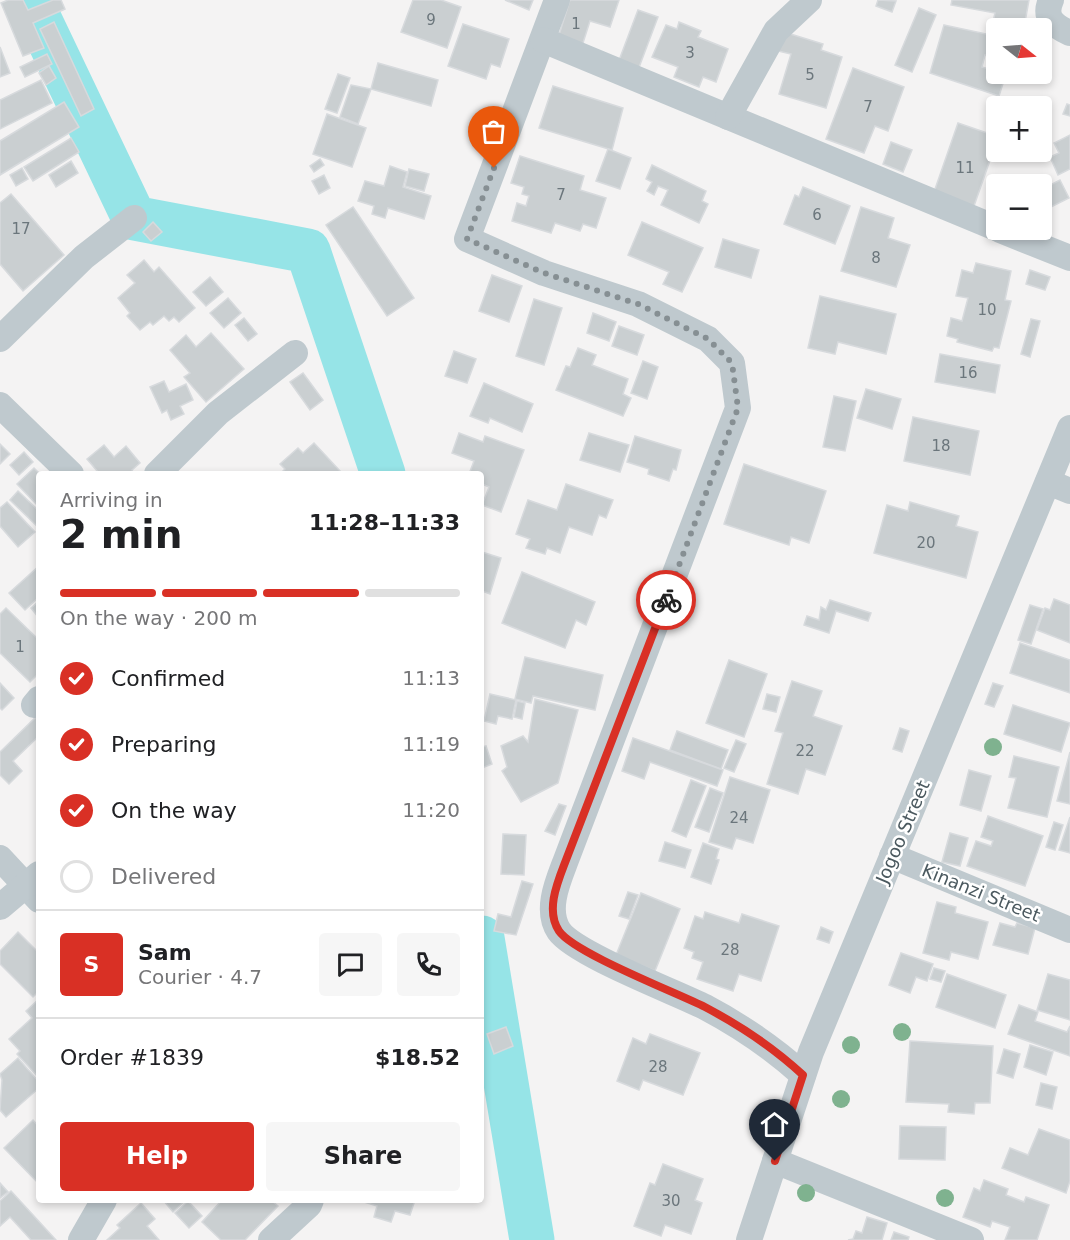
<!DOCTYPE html>
<html lang="en">
<head>
<meta charset="utf-8">
<style>
	body { margin:0; font-family:"DejaVu Sans",sans-serif; background:#f6f6f6; color:#202124; height:100vh; display:flex; flex-direction:column; font-size:22px; white-space:nowrap }
	* { box-sizing:border-box; margin:0 }
	p { font-size:20px; color:#757577 }
	.icon { flex:none; width:33px; height:33px; fill:none; stroke:currentColor; stroke-width:2; stroke-linecap:round; stroke-linejoin:round }
	.map { position:relative; flex:1; overflow:hidden }
	.details { position:absolute; left:36px; top:471px; width:448px; height:732px; display:flex; flex-direction:column; background:#fff; border-radius:6px; box-shadow:0 3px 9px #0003 }
	.details>* { flex:none }
	.needle { width:39px; rotate:107deg }
	.tools { position:absolute; left:986px; top:18px; display:grid; gap:12px }
	.tools a { display:grid; place-items:center; width:66px; height:66px; border-radius:6px; background:#fff; box-shadow:0 3px 9px #0003; font-size:30px }
	.pin { position:absolute; display:grid; place-items:center; width:51px; height:51px; color:#fff; margin:-62px -26px; border-radius:50% 50% 50% 0; rotate:-45deg; box-shadow:0 0 6px #0007 }
	.pin .icon { rotate:45deg }
	.courier { position:absolute; display:grid; place-items:center; width:60px; height:60px; margin:-30px; border:4px solid #d93025; border-radius:50%; background:#fff; color:#222; box-shadow:0 2px 8px #0007 }
	.summary em { font-style:normal; font-weight:600 }
	.summary div { display:flex; flex-direction:column-reverse }
	.summary { display:flex; align-items:center; justify-content:space-between; height:102px; padding:0 24px }
	h1 { font-size:39px; font-weight:600; line-height:45px }
	.bar { display:grid; grid-template-columns:repeat(4,1fr); gap:9px 6px; align-content:center; height:72px; padding:0 24px }
	.bar i { height:8px; border-radius:4px; background:#e0e0e0 }
	.bar .active { background:#d93025 }
	.bar p { grid-column:span 4 }
	.line { display:flex; align-items:center; gap:15px; padding:0 24px; border-top:2px solid #e0e0e0 }
	.line div { flex:1 }
	.round { display:grid; place-items:center; flex:none; width:63px; height:63px; border-radius:6px; background:#f6f6f6 }
	ol { padding:0 24px; list-style:none }
	li { display:flex; align-items:center; gap:18px; height:66px }
	li p { margin-inline-start:auto }
	li .icon { padding:6px; border-radius:50%; background:#d93025; color:#fff; stroke-width:4 }
	li:last-child { color:#757577 }
	li i { width:33px; height:33px; border:3px solid #e0e0e0; border-radius:50% }
	.action { display:flex; gap:12px; margin-top:auto; padding:12px 24px }
	.action a { flex:1; height:69px; border-radius:6px; background:#d93025; color:#fff; font-size:24px; font-weight:600; line-height:69px; text-align:center }
	.action a+a { background:#f6f6f6; color:#202124 }
	.map>svg:first-child { display:block }
	.lines { fill:none; stroke-linecap:round; stroke-linejoin:round }
	.river { stroke:#96e4e7; stroke-width:45 }
	.building { fill:#cacfd1; stroke:#d7dadd; stroke-width:1.5 }
	.street { stroke:#bfc9ce; stroke-width:26 }
	.tree { fill:#7fb28f }
	.done { stroke:#868f93; stroke-width:6; stroke-dasharray:0 10.8 }
	.route { stroke:#d93025; stroke-width:8 }
	.labels { text-anchor:middle; stroke-width:5; stroke-linejoin:round; paint-order:stroke }
	.number-label { font-size:15px; fill:#6b767c }
	.street-label { font-size:18px; fill:#4b595f; stroke:#fff }
</style>
</head>
<body>
<div class="map">
<svg width="1070" height="1240" viewBox="0 0 1070 1240">
	<rect width="100%" height="100%" fill="#f4f3f3"/>
	<g class="lines">
		<g class="river">
			<path d="M30 0 134 218 308 251 383 474"/>
			<path d="M482 938 532 1240"/>
		</g>
	</g>
	<g class="building">
		<path d="M8 0H23L28 10 53 0H61L65 9 33 23 44 48 23 56 1 3Z"/>
		<path d="M413 0H441L461 7 447 48 401 32Z"/>
		<path d="M505 0H533L529 10Z"/>
		<path d="M570 0H619L610 27 590 21 582 46 558 38Z"/>
		<path d="M878 0 896 1 892 12 876 6Z"/>
		<path d="M952 0H1029L1024 28 992 26 995 13 951 5Z"/>
		<path d="M919 8 936 15 912 72 895 65Z"/>
		<path d="M638 10 658 17 638 70 618 63Z"/>
		<path d="M54 22 94 109 81 116 40 29Z"/>
		<path d="M679 22 701 31 698 37 728 49 716 82 703 77 699 87 674 77 678 67 652 57 666 25 677 29Z"/>
		<path d="M463 24 509 39 500 67 491 64 486 79 448 66Z"/>
		<path d="M944 25 996 36V58L985 55 982 67 996 71V74H1006L999 96 930 73Z"/>
		<path d="M784 32 823 44 821 50 842 57 826 108 779 94 791 54 778 51Z"/>
		<path d="M0 47 10 73 0 77Z"/>
		<path d="M47 54 52 64 25 77 20 67Z"/>
		<path d="M378 63 438 80 431 106 371 89Z"/>
		<path d="M49 66 56 78 46 85 39 73Z"/>
		<path d="M853 68 904 87 888 131 875 126 864 153 826 139Z"/>
		<path d="M338 74 350 78 337 113 325 109Z"/>
		<path d="M41 80 52 103 0 129V100Z"/>
		<path d="M351 85 371 89 358 124 340 117Z"/>
		<path d="M553 86 623 108 612 150 539 128Z"/>
		<path d="M64 102 79 127 0 175V141Z"/>
		<path d="M1067 104 1070 105V116L1063 114Z"/>
		<path d="M327 114 366 128 352 167 313 154Z"/>
		<path d="M958 123 996 136V143L974 206 934 192Z"/>
		<path d="M1070 135V169L1058 175 1050 157 1059 153 1054 143Z"/>
		<path d="M71 138 79 152 33 181 24 167Z"/>
		<path d="M891 142 912 150 903 172 883 164Z"/>
		<path d="M608 149 631 158 620 189 596 181Z"/>
		<path d="M520 156 584 176 580 190 606 198 596 228 583 224 580 231 555 223 551 233 512 221 517 203 526 206 529 196 522 194 524 187 511 183Z"/>
		<path d="M320 159 324 165 314 172 310 166Z"/>
		<path d="M71 161 78 173 56 187 49 175Z"/>
		<path d="M652 165 706 191 702 201 708 204 699 223 661 205 668 190 658 186 654 195 647 191 652 182 646 179Z"/>
		<path d="M390 166 407 172 403 187 431 196 424 219 388 208 385 218 372 214 374 206 358 201 365 181 384 186Z"/>
		<path d="M22 168 28 179 16 186 10 175Z"/>
		<path d="M409 169 429 174 424 191 405 186Z"/>
		<path d="M324 175 330 188 319 194 312 181Z"/>
		<path d="M1060 180 1069 198 1051 207 1042 189Z"/>
		<path d="M803 187 850 206 835 244 784 224 795 195 799 197Z"/>
		<path d="M11 194 64 255 23 291 0 264V203Z"/>
		<path d="M353 207 414 298 387 316 326 225Z"/>
		<path d="M861 207 894 218 888 238 910 245 896 287 841 271Z"/>
		<path d="M153 222 162 232 151 241 143 232Z"/>
		<path d="M642 222 703 248 682 292 663 284 669 272 628 255Z"/>
		<path d="M723 239 759 250 751 278 715 267Z"/>
		<path d="M144 260 154 272 159 267 195 308 179 322 174 317 169 321 164 316 153 325 150 322 140 330 127 316 130 313 118 298 135 283 127 275Z"/>
		<path d="M976 263 1011 271 1005 300 1011 301 999 348 994 347 992 351 957 342 958 339 947 336 951 318 962 321 968 298 956 296 962 270 973 273Z"/>
		<path d="M1030 270 1050 277 1045 290 1026 284Z"/>
		<path d="M492 275 522 286 509 322 479 311Z"/>
		<path d="M210 277 223 292 206 306 193 292Z"/>
		<path d="M820 296 896 314 886 354 838 342 835 354 808 348Z"/>
		<path d="M228 298 241 313 224 328 210 313Z"/>
		<path d="M534 299 562 308 544 365 516 356Z"/>
		<path d="M593 313 616 322 609 341 587 333Z"/>
		<path d="M244 318 257 334 248 341 235 325Z"/>
		<path d="M1031 319 1040 321 1030 357 1021 354Z"/>
		<path d="M619 326 644 335 637 355 612 346Z"/>
		<path d="M211 333 244 369 206 402 184 377 190 373 170 350 186 335 196 347Z"/>
		<path d="M578 348 596 355 592 365 628 379 623 394 631 398 623 416 556 390 566 366 570 367Z"/>
		<path d="M454 351 476 359 467 383 445 376Z"/>
		<path d="M940 354 1000 365 995 393 935 382Z"/>
		<path d="M643 361 658 367 647 399 631 393Z"/>
		<path d="M303 373 323 400 310 410 290 382Z"/>
		<path d="M164 381 169 392 186 384 193 400 180 406 184 414 171 420 167 410 162 413 150 387Z"/>
		<path d="M484 383 533 404 522 432 490 418 488 423 470 416Z"/>
		<path d="M866 389 901 399 892 429 857 418Z"/>
		<path d="M834 396 856 401 845 451 823 447Z"/>
		<path d="M913 417 979 431 970 475 904 461Z"/>
		<path d="M459 433 483 442 485 436 524 450 501 512 482 505 489 487 482 484V474H469L474 461 452 453Z"/>
		<path d="M589 433 629 445 620 472 580 460Z"/>
		<path d="M635 436 681 450 676 470 673 469 669 481 648 474 649 469 627 462Z"/>
		<path d="M314 443 341 472 280 474 285 469 280 464 298 448 303 453Z"/>
		<path d="M0 444 10 454 0 464Z"/>
		<path d="M104 445 114 457 126 446 140 463 132 470 134 474H96L98 472 87 459Z"/>
		<path d="M24 452 33 462 19 475 10 465Z"/>
		<path d="M744 464 826 491 809 543 791 537 789 545 724 524Z"/>
		<path d="M34 468 40 474 39 507 17 484Z"/>
		<path d="M566 484 613 500 606 518 599 515 592 535 569 527 560 553 547 548 545 554 526 548 530 539 516 534 528 500 557 510Z"/>
		<path d="M18 491 39 511V528L10 500Z"/>
		<path d="M7 502 35 532 18 547 0 526V508Z"/>
		<path d="M910 502 959 516 956 526 978 532 966 578 874 553 887 505 908 511Z"/>
		<path d="M482 552 501 558 490 594 482 591Z"/>
		<path d="M39 566V597L25 610 9 593Z"/>
		<path d="M522 572 595 602 586 625 576 620 565 648 502 623Z"/>
		<path d="M1054 599 1070 605V643L1037 630 1045 608 1050 610Z"/>
		<path d="M830 600 871 613 868 621 836 611 829 633 804 625 807 616 819 620 821 607 826 610Z"/>
		<path d="M39 601V618L31 608Z"/>
		<path d="M1030 605 1043 609 1031 644 1018 640Z"/>
		<path d="M6 608 39 640V673L30 682 0 653V614Z"/>
		<path d="M1020 643 1070 660V693L1010 673Z"/>
		<path d="M525 657 603 675 595 710 533 696 531 703 515 699Z"/>
		<path d="M729 660 767 674 744 737 706 723Z"/>
		<path d="M792 681 822 691 813 716 842 726 825 775 806 769 798 794 767 784 783 733 775 731Z"/>
		<path d="M0 683 14 698 2 710 0 708Z"/>
		<path d="M993 683 1003 686 994 707 985 704Z"/>
		<path d="M490 694 516 700 512 719 498 716 496 724 484 721Z"/>
		<path d="M767 694 780 697 776 712 763 709Z"/>
		<path d="M535 699 578 710 558 783 521 802 502 771 507 767 501 746 523 736 528 742Z"/>
		<path d="M517 701 525 703 522 719 514 717Z"/>
		<path d="M1013 705 1070 723 1061 752 1004 734Z"/>
		<path d="M36 717 39 721V736L13 761 22 771 9 784 0 775V752Z"/>
		<path d="M900 728 909 731 902 752 893 749Z"/>
		<path d="M677 731 728 750 721 769 670 750Z"/>
		<path d="M633 738 723 770 717 786 650 762 644 779 622 771Z"/>
		<path d="M736 740 746 744 734 772 724 768Z"/>
		<path d="M486 746 492 764 482 768V747Z"/>
		<path d="M1070 752V804L1057 801Z"/>
		<path d="M1014 756 1059 767 1047 817 1008 808 1016 778 1009 777Z"/>
		<path d="M969 770 991 776 981 811 960 805Z"/>
		<path d="M730 777 770 790 753 843 736 838 732 849 709 842Z"/>
		<path d="M691 780 706 786 686 837 672 831Z"/>
		<path d="M710 788 723 793 709 832 695 827Z"/>
		<path d="M559 804 566 806 555 835 545 831Z"/>
		<path d="M988 816 1043 836 1025 886 967 866 976 841 991 846 993 841 981 837Z"/>
		<path d="M1070 817V853L1059 850Z"/>
		<path d="M1054 822 1063 825 1055 850 1046 847Z"/>
		<path d="M950 833 968 838 960 866 942 862Z"/>
		<path d="M503 834 526 835 524 875 501 874Z"/>
		<path d="M665 842 691 850 685 868 659 861Z"/>
		<path d="M703 843 719 849 716 859 719 860 711 884 691 877Z"/>
		<path d="M522 881 533 884 516 935 494 931 498 914 511 917Z"/>
		<path d="M628 892 638 895 629 919 619 916Z"/>
		<path d="M641 893 680 909 655 971 616 955Z"/>
		<path d="M937 902 956 907 955 913 988 922 978 959 951 952 949 960 923 953Z"/>
		<path d="M705 912 739 923 742 914 779 926 761 981 739 974 733 991 697 979 703 962 692 958 694 952 684 948 695 916 703 919Z"/>
		<path d="M1000 923 1015 927 1017 923 1035 928 1028 954 993 945Z"/>
		<path d="M821 927 833 932 829 943 817 939Z"/>
		<path d="M18 932 39 953V991L33 997 0 964V951Z"/>
		<path d="M901 953 933 964 927 981 916 977 910 993 889 985Z"/>
		<path d="M934 968 945 971 941 982 930 979Z"/>
		<path d="M947 974 1006 995 995 1028 936 1007Z"/>
		<path d="M1048 974 1070 980V1020L1037 1010Z"/>
		<path d="M39 999V1078L17 1054 20 1051 9 1039 32 1018 26 1011Z"/>
		<path d="M1019 1005 1038 1012 1035 1021 1067 1032 1070 1026V1056L1008 1034Z"/>
		<path d="M506 1027 513 1046 494 1054 487 1034Z"/>
		<path d="M650 1034 700 1053 683 1095 643 1080 639 1090 617 1081 633 1038 646 1044Z"/>
		<path d="M910 1041 993 1046 990 1103H975L974 1114 948 1112 949 1104 906 1102Z"/>
		<path d="M1030 1045 1053 1052 1046 1075 1024 1067Z"/>
		<path d="M1004 1049 1020 1054 1013 1078 997 1073Z"/>
		<path d="M18 1058 39 1082V1088L6 1117 0 1110 2 1080 0 1074Z"/>
		<path d="M1041 1083 1057 1087 1052 1109 1036 1105Z"/>
		<path d="M33 1120 39 1127V1184L4 1148Z"/>
		<path d="M900 1126 946 1127 945 1160 899 1159Z"/>
		<path d="M1039 1129 1070 1140V1181L1066 1193 1002 1168 1010 1148 1028 1155Z"/>
		<path d="M663 1164 703 1179 695 1200 702 1203 691 1234 665 1225 661 1236 634 1226 650 1183 655 1185Z"/>
		<path d="M984 1180 1008 1189 1006 1195 1024 1202 1026 1197 1049 1205 1037 1240H1005L1010 1227 992 1221 990 1227 963 1217 974 1188 980 1191Z"/>
		<path d="M0 1183 8 1192 0 1198Z"/>
		<path d="M11 1191 56 1240H31L10 1217 0 1226V1201Z"/>
		<path d="M163 1200H186L173 1212Z"/>
		<path d="M222 1200H271L278 1206 245 1240H221L202 1222Z"/>
		<path d="M364 1200H415L410 1215 395 1211 391 1222 374 1217 377 1206 364 1202Z"/>
		<path d="M188 1201 202 1216 189 1228 175 1213Z"/>
		<path d="M141 1203 155 1219 147 1226 159 1240H107L120 1228 117 1225Z"/>
		<path d="M867 1217 887 1223 882 1240H848L853 1239 856 1231 862 1233Z"/>
		<path d="M894 1232 909 1237 908 1240H891Z"/>
	</g>
	<g class="lines">
		<g class="street">
			<path d="M557 0 467 239 544 273 638 304 708 339 732 363 738 408 566 860C558 881 545 910 559 931 575 954 675 992 705 1007 741 1026 773 1048 803 1075"/>
			<path d="M1051 0C1043 18 1054 26 1070 33"/>
			<path d="M543 40 996 228"/>
			<path d="M728 117 776 31 809 0"/>
			<path d="M1000 230 1070 258"/>
			<path d="M0 339 84 257 134 218"/>
			<path d="M0 405 71 474"/>
			<path d="M157 474 218 413 295 353"/>
			<path d="M1048 482 1070 491"/>
			<path d="M34 705 39 699"/>
			<path d="M892 856 1070 930"/>
			<path d="M0 858 39 900"/>
			<path d="M0 907 39 874"/>
			<path d="M775 1161 971 1240"/>
			<path d="M81 1240 104 1200"/>
			<path d="M271 1240 309 1205 311 1200"/>
			<path d="M749 1240 811 1052 1070 428"/>
		</g>
	</g>
	<g class="tree">
		<circle cx="993" cy="747" r="9"/>
		<circle cx="902" cy="1032" r="9"/>
		<circle cx="851" cy="1045" r="9"/>
		<circle cx="841" cy="1099" r="9"/>
		<circle cx="806" cy="1193" r="9"/>
		<circle cx="945" cy="1198" r="9"/>
	</g>
	<g class="lines">
		<path class="done" d="M494 168 467 239 544 273 638 304 708 339 732 363 738 408 666 600"/>
		<path class="route" d="M666 600 566 860C558 881 545 910 559 931 574 953 675 992 705 1007 741 1026 774 1048 803 1075L775 1161"/>
	</g>
	<g class="labels">
		<g class="number-label">
			<text x="431" y="25">9</text>
			<text x="576" y="29">1</text>
			<text x="690" y="58">3</text>
			<text x="810" y="80">5</text>
			<text x="868" y="112">7</text>
			<text x="965" y="173">11</text>
			<text x="561" y="200">7</text>
			<text x="817" y="220">6</text>
			<text x="21" y="234">17</text>
			<text x="876" y="263">8</text>
			<text x="987" y="315">10</text>
			<text x="968" y="378">16</text>
			<text x="941" y="451">18</text>
			<text x="926" y="548">20</text>
			<text x="20" y="652">1</text>
			<text x="805" y="756">22</text>
			<text x="739" y="823">24</text>
			<text x="730" y="955">28</text>
			<text x="658" y="1072">28</text>
			<text x="671" y="1206">30</text>
		</g>
		<g class="street-label">
			<text transform="translate(903 832) rotate(-67)" y="6">Jogoo Street</text>
			<text transform="translate(981 893) rotate(22)" y="6">Kinanzi Street</text>
		</g>
	</g>
</svg>
<div class="tools">
<a><svg class="needle" viewBox="-14 -14 28 28"><path d="M0-13l5 13h-10z" fill="#e53935"/><path d="M0 13l5-13h-10z" fill="#757577"/></svg></a>
<a>+</a>
<a>−</a>
</div>
<div class="pin" style="left:494px;top:168px;background:#ea580c"><svg class="icon" aria-label="bag" viewBox="0 0 24 24"><path d="M5 8h14l-1 12H6zM9 8a3 3 0 0 1 6 0"/></svg></div>
<div class="pin" style="left:775px;top:1161px;background:#1f2937"><svg class="icon" aria-label="home" viewBox="0 0 24 24"><path d="M3 11l9-7 9 7M6 9v11h12V9"/></svg></div>
<div class="courier" style="left:666px;top:600px"><svg class="icon" aria-label="bike" viewBox="0 0 24 24"><circle cx="6" cy="16" r="4"/><circle cx="18" cy="16" r="4"/><path d="M6 16l4-8h5l3 8M10 8l3 8H6M13 5h3"/></svg></div>
<section class="details">
<div class="summary"><div><h1>2 min</h1><p>Arriving in</p></div><em>11:28–11:33</em></div>
<div class="bar"><i class="active"></i><i class="active"></i><i class="active"></i><i></i><p>On the way · 200 m</p></div>
<ol>
<li><svg class="icon" aria-label="check" viewBox="0 0 24 24"><path d="M5 12l5 5 9-10"/></svg>Confirmed<p>11:13</p></li>
<li><svg class="icon" aria-label="check" viewBox="0 0 24 24"><path d="M5 12l5 5 9-10"/></svg>Preparing<p>11:19</p></li>
<li><svg class="icon" aria-label="check" viewBox="0 0 24 24"><path d="M5 12l5 5 9-10"/></svg>On the way<p>11:20</p></li>
<li><i></i>Delivered</li>
</ol>
<div class="line" style="height:108px"><b class="round" style="background:#d93025;color:#fff">S</b><div><b>Sam</b><p>Courier · 4.7</p></div><a class="round"><svg class="icon" aria-label="chat" viewBox="0 0 24 24"><path d="M4 5h16v11H9l-5 4z"/></svg></a><a class="round"><svg class="icon" aria-label="phone" viewBox="0 0 24 24"><path d="M5 4h4l2 5-3 2q2 4 5 5l2-3 5 2v4C11 20 4 13 5 4z"/></svg></a></div>
<div class="line" style="height:78px"><div>Order #1839</div><b>$18.52</b></div>
<div class="action"><a>Help</a><a>Share</a></div>
</section>
</div>
</body>
</html>
